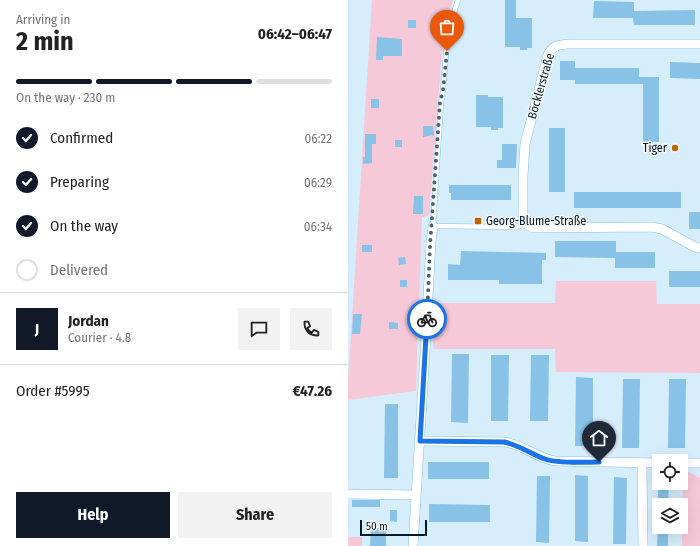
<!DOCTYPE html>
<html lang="en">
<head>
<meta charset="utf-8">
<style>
	body { margin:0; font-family:"Fira Sans Condensed",sans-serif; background:#f2f2f2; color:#222; height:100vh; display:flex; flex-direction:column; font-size:15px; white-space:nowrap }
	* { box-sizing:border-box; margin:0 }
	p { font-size:13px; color:#767676 }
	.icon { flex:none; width:22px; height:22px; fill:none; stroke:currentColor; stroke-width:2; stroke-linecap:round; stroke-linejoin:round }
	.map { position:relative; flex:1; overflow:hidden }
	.details { display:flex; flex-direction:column; background:#fff; width:348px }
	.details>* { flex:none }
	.fabs { position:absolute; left:304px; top:454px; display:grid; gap:8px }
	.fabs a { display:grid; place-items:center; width:36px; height:36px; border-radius:0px; background:#fff; box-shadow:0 4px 16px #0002; font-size:20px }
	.scale { position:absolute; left:12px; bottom:10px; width:67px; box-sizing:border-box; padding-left:4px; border:2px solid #031b28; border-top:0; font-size:11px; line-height:14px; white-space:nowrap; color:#031b28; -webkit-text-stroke:3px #f6f6f6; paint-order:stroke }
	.pin { position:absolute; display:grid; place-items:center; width:34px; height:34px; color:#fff; margin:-41px -17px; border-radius:50% 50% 50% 0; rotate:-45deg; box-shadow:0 0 4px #0007 }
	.pin .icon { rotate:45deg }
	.courier { position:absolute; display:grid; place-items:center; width:40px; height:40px; margin:-20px; border:3px solid #1a73e8; border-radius:50%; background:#fff; color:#222; box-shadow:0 1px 5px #0007 }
	.head em { font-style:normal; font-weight:700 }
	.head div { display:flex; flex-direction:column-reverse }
	.head { display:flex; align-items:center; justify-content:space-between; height:68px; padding:0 16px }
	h1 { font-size:26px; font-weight:700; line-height:30px }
	.bar { display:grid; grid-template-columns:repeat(4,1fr); gap:6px 4px; align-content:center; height:48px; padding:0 16px }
	.bar i { height:5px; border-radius:3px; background:#e0e0e0 }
	.bar .active { background:#111827 }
	.bar p { grid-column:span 4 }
	.line { display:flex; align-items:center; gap:10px; padding:0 16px; border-top:1px solid #e0e0e0 }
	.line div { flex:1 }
	.round { display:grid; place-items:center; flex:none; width:42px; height:42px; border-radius:0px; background:#f2f2f2 }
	ol { padding:0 16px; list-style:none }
	li { display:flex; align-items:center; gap:12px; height:44px }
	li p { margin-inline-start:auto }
	li .icon { padding:4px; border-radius:50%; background:#111827; color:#fff; stroke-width:4 }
	li:last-child { color:#767676 }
	li i { width:22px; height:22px; border:2px solid #e0e0e0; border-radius:50% }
	.button { display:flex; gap:8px; margin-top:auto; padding:8px 16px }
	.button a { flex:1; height:46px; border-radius:0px; background:#111827; color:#fff; font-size:16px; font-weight:700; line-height:46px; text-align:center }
	.button a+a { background:#f2f2f2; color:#222 }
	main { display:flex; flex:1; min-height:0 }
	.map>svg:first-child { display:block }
	.green { fill:#f6c9d8 }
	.building { fill:#88c2e7 }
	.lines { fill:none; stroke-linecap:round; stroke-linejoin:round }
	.service-casing { stroke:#85c0e4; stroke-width:5.5 }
	.minor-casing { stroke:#85c0e4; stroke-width:10 }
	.service { stroke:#fff; stroke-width:4.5 }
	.minor { stroke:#fff; stroke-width:9 }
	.done { stroke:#4d6472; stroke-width:4; stroke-dasharray:0 7.2 }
	.route { stroke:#1a73e8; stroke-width:5 }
	.poi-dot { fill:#be6504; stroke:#f6f6f6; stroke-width:1.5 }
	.labels { text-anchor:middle; stroke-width:3; stroke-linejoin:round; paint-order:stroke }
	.street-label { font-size:12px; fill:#031b28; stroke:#f6f6f6 }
	.poi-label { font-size:12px; fill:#031b28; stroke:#f6f6f6; text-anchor:end }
</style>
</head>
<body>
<main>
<section class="details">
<div class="head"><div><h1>2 min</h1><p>Arriving in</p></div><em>06:42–06:47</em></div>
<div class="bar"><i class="active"></i><i class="active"></i><i class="active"></i><i></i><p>On the way · 230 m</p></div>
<ol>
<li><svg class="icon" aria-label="check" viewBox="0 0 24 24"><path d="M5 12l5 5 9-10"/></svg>Confirmed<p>06:22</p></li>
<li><svg class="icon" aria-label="check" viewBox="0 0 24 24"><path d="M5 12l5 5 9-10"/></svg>Preparing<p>06:29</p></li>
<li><svg class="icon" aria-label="check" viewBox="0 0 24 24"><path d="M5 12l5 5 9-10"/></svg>On the way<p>06:34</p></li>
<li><i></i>Delivered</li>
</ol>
<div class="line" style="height:72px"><b class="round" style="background:#111827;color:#fff">J</b><div><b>Jordan</b><p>Courier · 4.8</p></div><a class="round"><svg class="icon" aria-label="chat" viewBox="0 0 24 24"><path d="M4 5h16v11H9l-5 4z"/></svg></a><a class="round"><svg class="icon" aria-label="phone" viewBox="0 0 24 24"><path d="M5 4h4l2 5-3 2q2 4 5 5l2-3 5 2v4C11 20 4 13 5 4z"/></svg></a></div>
<div class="line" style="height:52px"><div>Order #5995</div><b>€47.26</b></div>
<div class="button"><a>Help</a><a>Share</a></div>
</section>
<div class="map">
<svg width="352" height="546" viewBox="0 0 352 546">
	<rect width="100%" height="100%" fill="#d6edfc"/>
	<g class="green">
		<path d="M24 0H105L96 26 81 216 74 217 68 391 0 400V382Z"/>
		<path d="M208 281H308L309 304H352V373L208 372 207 349H85L87 303H207Z"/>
		<path d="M335 471H339L352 478V546H334Z"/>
		<rect x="0" y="537" width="14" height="9"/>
	</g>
	<g class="building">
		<path d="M157 0H168V18H184V48H179V50H172V47H157Z"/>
		<path d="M246 1 286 2V11L347 10V25H286L285 18H245Z"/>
		<rect x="60" y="20" width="8" height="8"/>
		<path d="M29 37 54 39V56H35V60H28Z"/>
		<path d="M212 61H227V68H291V77H311V142H295V84H227V80H212Z"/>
		<path d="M322 62 352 63V79L322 78Z"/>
		<path d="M128 95H140V97H155V128H150V130H143V127H128Z"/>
		<rect x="23" y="99" width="8" height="9"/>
		<path d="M75 126H85L86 135 75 137Z"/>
		<rect x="201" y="128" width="16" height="64"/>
		<path d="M17 134H28V144H24V163L15 164V157H17Z"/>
		<rect x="47" y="140" width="7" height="7"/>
		<path d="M154 144H169L168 168H149V160H154Z"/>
		<path d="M101 185H163V200H103V193H101Z"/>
		<rect x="226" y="192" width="107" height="16"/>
		<path d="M66 196H75V214H65Z"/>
		<rect x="341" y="212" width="11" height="17"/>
		<path d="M207 241H268V252H307V268H267V258L207 257Z"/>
		<rect x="14" y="245" width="10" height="7"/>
		<path d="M113 251 198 253V260H194V284H151V280H100V264L112 265Z"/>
		<path d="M57 257 58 264 51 265 50 258Z"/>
		<rect x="321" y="271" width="31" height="16"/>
		<rect x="52" y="280" width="7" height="7"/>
		<path d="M5 314H14L12 334H4Z"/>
		<path d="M41 322 50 323V329H41Z"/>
		<path d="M104 354H121L120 423 103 422Z"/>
		<path d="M143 355H161L160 421H143Z"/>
		<path d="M183 355H201L200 421H182Z"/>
		<path d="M228 377 245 378V446H227Z"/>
		<path d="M275 379H292L291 448H274Z"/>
		<path d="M321 379H338L337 448H320Z"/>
		<path d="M37 404H50V478H36Z"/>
		<rect x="80" y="462" width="61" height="17"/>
		<path d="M227 475 240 476V542L227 541Z"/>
		<path d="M189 476H202L201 543 188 542Z"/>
		<path d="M266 477 279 478 278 544H265Z"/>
		<path d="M310 483H321L320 505H310Z"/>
		<rect x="4" y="500" width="28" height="7"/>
		<path d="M81 504 142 505V522H81Z"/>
		<path d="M42 510H49V522L42 521Z"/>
		<path d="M310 527H320V546H309Z"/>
		<path d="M23 528H38V546H22Z"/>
	</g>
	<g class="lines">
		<defs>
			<path id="service" d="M110 0 100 31 95 90 93 103 85 226 167 227 178 224"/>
			<g id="minor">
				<path d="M352 44H221C210 45 205 45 200 55L177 144 175 176V215L178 224 185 228 304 227 314 229 347 247 352 248"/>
				<path d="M72 441 157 442C175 445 189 458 207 461L311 463"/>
				<path d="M294 463 295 546"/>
				<path d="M333 463H352"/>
				<path d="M0 494 67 495"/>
				<path d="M65 546 77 353 83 241 85 226"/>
			</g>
		</defs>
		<use href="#service" class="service-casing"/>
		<use href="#minor" class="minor-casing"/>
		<use href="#service" class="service"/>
		<use href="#minor" class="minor"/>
	</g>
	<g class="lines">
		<path class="done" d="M79 319 82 246 92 103 95 90 99 51"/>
		<path class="route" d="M79 319 72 441 156 442C171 445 183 454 197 459 210 464 237 462 251 462"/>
	</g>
	<g class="poi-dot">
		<circle cx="327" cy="148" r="4"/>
		<rect x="126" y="217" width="8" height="8" rx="2"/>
	</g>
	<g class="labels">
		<g class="street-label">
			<text transform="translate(193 86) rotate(-74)" y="4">Böcklerstraße</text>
		</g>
		<g class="poi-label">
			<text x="319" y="152">Tiger</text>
			<text x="138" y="225" text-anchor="start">Georg-Blume-Straße</text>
		</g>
	</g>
</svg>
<div class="fabs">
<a><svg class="icon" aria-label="locate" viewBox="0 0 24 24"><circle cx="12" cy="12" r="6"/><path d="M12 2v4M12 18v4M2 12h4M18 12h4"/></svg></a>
<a><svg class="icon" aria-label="layers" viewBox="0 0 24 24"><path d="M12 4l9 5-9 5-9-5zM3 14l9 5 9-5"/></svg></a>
</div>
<div class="scale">50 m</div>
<div class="pin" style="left:99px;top:51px;background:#ea580c"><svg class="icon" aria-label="bag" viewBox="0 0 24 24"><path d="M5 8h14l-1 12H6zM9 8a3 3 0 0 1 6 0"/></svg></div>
<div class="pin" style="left:251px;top:462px;background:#1f2937"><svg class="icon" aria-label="home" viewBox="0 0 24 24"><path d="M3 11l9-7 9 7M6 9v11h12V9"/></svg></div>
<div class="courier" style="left:79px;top:319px"><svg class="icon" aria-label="bike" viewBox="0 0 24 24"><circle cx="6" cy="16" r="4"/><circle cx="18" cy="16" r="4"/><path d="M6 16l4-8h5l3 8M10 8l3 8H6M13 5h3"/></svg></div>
</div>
</main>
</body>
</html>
